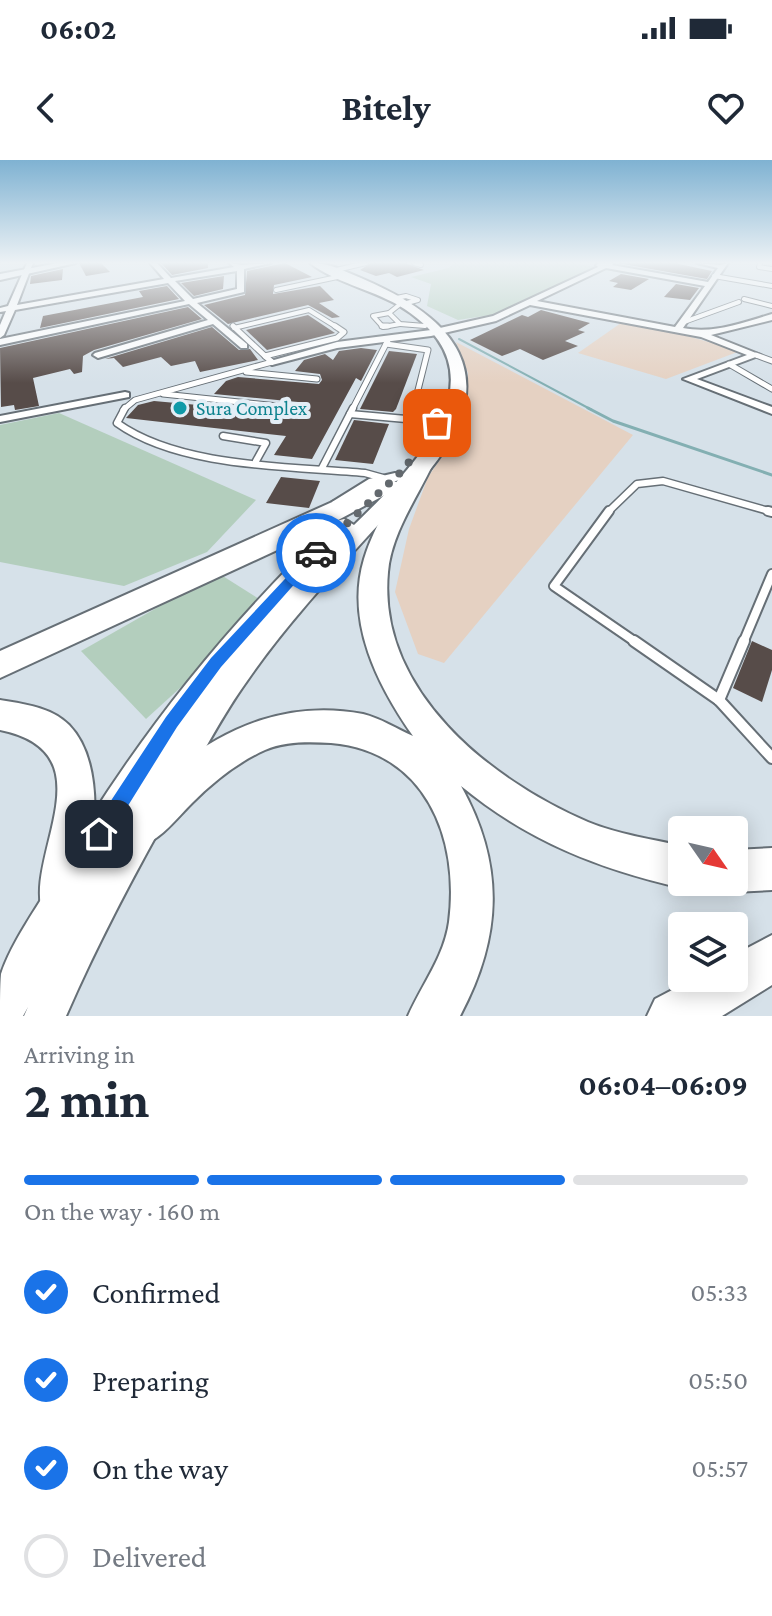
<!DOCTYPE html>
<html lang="en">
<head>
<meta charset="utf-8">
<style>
	body { margin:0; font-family:"Crimson Pro",serif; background:#f2f2f3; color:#1f2937; height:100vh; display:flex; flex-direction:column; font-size:30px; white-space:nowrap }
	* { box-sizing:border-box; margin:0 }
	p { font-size:26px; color:#747a83 }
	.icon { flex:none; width:44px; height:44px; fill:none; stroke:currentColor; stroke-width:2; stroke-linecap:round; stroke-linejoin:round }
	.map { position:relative; height:856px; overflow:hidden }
	.panel { display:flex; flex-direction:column; background:#fff; flex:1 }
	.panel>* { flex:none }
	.needle { width:52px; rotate:124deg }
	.fabs { position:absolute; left:668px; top:656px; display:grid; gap:16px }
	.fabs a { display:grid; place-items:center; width:80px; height:80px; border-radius:8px; background:#fff; box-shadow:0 4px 20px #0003; font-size:40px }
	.pin { position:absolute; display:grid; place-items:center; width:68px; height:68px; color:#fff; margin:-34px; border-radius:16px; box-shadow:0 4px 12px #0006 }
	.courier { position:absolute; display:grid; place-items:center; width:80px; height:80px; margin:-40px; border:6px solid #1a73e8; border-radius:50%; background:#fff; color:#222; box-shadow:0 2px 10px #0007 }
	.headline em { font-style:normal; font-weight:700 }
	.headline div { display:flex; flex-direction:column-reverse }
	.headline { display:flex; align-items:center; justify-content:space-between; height:136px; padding:0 24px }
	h1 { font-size:52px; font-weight:700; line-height:60px }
	.bar { display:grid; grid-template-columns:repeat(4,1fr); gap:12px 8px; align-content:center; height:96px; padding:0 24px }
	.bar i { height:10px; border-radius:6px; background:#e0e1e3 }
	.bar .current { background:#1a73e8 }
	.bar p { grid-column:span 4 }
	ol { padding:0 24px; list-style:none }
	li { display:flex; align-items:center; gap:24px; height:88px }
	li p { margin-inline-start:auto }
	li .icon { padding:8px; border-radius:50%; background:#1a73e8; color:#fff; stroke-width:4 }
	li:last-child { color:#747a83 }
	li i { width:44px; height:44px; border:4px solid #e0e1e3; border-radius:50% }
	.status { display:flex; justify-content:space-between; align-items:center; height:56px; padding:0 40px; background:#fff; direction:ltr }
	.status svg { height:22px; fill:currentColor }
	header { display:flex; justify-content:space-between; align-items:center; height:104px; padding:0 24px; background:#fff; font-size:36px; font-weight:700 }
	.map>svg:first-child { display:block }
	.commercial { fill:#e5d1c2 }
	.green { fill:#b3cebd }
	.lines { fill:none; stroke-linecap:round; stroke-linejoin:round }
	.stream-far1 { stroke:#83afb2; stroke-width:2 }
	.stream { stroke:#83afb2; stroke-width:3 }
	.building { fill:#574c49 }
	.lane-far4-casing { stroke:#666f76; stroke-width:6 }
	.lane-far3-casing { stroke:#666f76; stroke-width:7 }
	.lane-far2-casing { stroke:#666f76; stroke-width:9 }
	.lane-far1-casing { stroke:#666f76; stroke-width:12 }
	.lane-casing { stroke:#666f76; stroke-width:14 }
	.street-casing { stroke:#666f76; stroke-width:4 }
	.secondary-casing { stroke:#666f76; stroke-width:4 }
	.primary-casing { stroke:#666f76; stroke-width:4 }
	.highway-casing { stroke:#666f76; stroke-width:4 }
	.lane-far4 { stroke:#fff; stroke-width:4 }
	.lane-far3 { stroke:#fff; stroke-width:5 }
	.lane-far2 { stroke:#fff; stroke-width:6 }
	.lane-far1 { stroke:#fff; stroke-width:8 }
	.lane { stroke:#fff; stroke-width:10 }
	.street { fill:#fff; fill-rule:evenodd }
	.secondary { fill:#fff; fill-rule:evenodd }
	.primary { fill:#fff; fill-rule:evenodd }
	.highway { fill:#fff; fill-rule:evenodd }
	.route { fill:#1a73e8 }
	.done { stroke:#63696e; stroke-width:8; stroke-dasharray:0 14.4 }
	.culture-dot { fill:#0f9aa8; stroke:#e3eef6; stroke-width:3 }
	.labels { text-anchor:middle; stroke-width:8; stroke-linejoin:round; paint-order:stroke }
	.far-culture-label { font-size:20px; fill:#0d838f; stroke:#e3eef6; text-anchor:start }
</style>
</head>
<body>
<div class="status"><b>06:02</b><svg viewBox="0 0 49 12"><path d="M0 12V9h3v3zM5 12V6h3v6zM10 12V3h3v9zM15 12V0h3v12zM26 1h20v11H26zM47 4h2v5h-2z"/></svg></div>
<header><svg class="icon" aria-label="back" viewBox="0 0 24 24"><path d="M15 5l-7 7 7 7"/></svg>Bitely<svg class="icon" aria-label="heart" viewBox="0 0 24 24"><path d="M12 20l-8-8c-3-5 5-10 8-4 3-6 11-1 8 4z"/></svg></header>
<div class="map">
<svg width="772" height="856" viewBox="0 0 772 856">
	<rect width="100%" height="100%" fill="#d6e1e9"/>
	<g class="commercial">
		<path d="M621 163 677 173 740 191 666 219 578 193Z"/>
		<path d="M456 182 633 275 444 503 418 494 395 432 409 369 428 317 453 281 465 242 468 213Z"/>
	</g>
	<g class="green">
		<path d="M453 103H575L595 107 497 154 458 160 427 146 431 124 411 117 449 108Z"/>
		<path d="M59 253 256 340 207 392 124 426 0 402V265Z"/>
		<path d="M218 413 270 446 146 559 81 491Z"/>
	</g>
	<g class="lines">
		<path class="stream-far1" d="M459 179 592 250"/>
		<path class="stream" d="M588 248 613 261 772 315"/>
	</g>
	<g class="building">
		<path d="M79 103H101L110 112 86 116Z"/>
		<path d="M161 103H208V108L172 115Z"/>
		<path d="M285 103 312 117 274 125 273 134 320 126 334 140 319 143 340 157 332 158 308 145 228 164 204 145 245 135 247 111Z"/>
		<path d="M371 103H405L424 110 397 117 389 113 376 116 360 110Z"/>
		<path d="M617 103H674L712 111 707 119Z"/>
		<path d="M63 109 62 120 30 124 31 116Z"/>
		<path d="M621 114 649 119 631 130 613 127 618 123 609 121Z"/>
		<path d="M224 116 223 129 194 136 181 123Z"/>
		<path d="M676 124 699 128 690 140 664 137Z"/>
		<path d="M167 126 179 139 40 168 43 156 143 137 139 131Z"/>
		<path d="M188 147 202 159 94 190 83 196 82 212 74 214 70 209 33 218 39 246 15 250 14 245 1 247 0 188Z"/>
		<path d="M541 150 590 163 578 170 585 172 565 181 578 186 543 200 520 189 502 196 470 180 522 155 528 157Z"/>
		<path d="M308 155 335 173 267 190 246 170Z"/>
		<path d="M212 167 239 190 250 189 258 200 200 212 195 201 171 206 161 197 123 207 114 198 105 199Z"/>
		<path d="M361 188 377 190 361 221 356 218 312 299 274 295 286 276 126 258 138 245 154 241 299 254 303 247 298 242 214 234 226 221 238 217 319 224 322 220 320 214 295 211 304 200 325 194 333 200 339 191Z"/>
		<path d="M389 191 417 194 396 249 393 252 360 249Z"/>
		<path d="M354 260 389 264 373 304 335 300Z"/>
		<path d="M281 317 320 321 309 348 266 343Z"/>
		<path d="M752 481 772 490V510L762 542 733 528Z"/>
	</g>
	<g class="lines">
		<defs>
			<g id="lane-far4">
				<path d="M414 103 421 105"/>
				<path d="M760 103 759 107 772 109"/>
				<path d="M332 111 366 103"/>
				<path d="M714 116 772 126"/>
				<path d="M276 130 342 116"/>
				<path d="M392 139 406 136 418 140 403 144"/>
				<path d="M744 139 772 146"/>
				<path d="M399 145 389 153 400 164 425 166"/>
				<path d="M389 153 373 156 383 167 400 164"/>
				<path d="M684 162 739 142"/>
				<path d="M234 168 309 150 338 168"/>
			</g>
			<g id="lane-far3">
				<path d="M233 166 265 196"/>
				<path d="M382 166H388"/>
				<path d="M386 184 428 190 413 250"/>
				<path d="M756 195 772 201"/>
				<path d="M265 196 272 202"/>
				<path d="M265 196 337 178 344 172 335 166"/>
				<path d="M729 204 772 229"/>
				<path d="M246 212 317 219"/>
				<path d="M163 234 297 248"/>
				<path d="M123 250 135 240 272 202"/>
				<path d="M352 250 388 180"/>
			</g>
			<g id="lane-far2">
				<path d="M125 248 117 263C180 308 289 306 365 313L383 318"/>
				<path d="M294 248H297"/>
				<path d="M350 254 406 259 414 248"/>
				<path d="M223 276 266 283 256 301"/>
				<path d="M322 308 353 248"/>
				<path d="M607 353 637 324 663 321 772 352"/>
			</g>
			<g id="lane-far1">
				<path d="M609 351 554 426 637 483"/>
				<path d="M768 351 772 352"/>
				<path d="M743 483 772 414"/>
			</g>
			<g id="lane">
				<path d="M634 481 719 540 772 598"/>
				<path d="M719 540 744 481"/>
			</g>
			<g id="street">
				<path d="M27 103H33L17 145 164 119 150 103H157L171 118 234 107 229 103 242 105 271 103 244 109V132L197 143 247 184V188H241L213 164 98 198 93 195 95 193 208 160 189 144 0 185V179L185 141 168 123 15 150 4 175 0 178V165L6 151 0 152V148L8 146ZM237 111V129L193 139 175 121Z"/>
				<path d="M599 103H614L612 105 708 122 718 108 697 103 720 105 728 103 683 168C714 174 742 163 772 154V160L711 175 761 195 697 219 772 247V254L683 219 747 195 701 177 530 145 496 161 431 176 337 188 272 205 267 202 337 182 431 170 493 156 598 107 596 105ZM606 108 705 126 675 167 537 141Z"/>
				<path d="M125 232 129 233V237L0 262V256Z"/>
				<path d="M395 313 400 314V320L378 325 344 345H334L332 342 369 319Z"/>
			</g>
			<path id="secondary" d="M58 103H76L0 120V114Z"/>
			<path id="primary" d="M310 103C328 102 344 111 361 118 412 140 477 176 465 242 454 297 403 337 367 377 325 423 282 470 247 521 221 557 201 597 179 635 138 707 99 780 66 856H24L28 847 23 856H0C0 843 0 825 1 814 12 781 37 748 54 718 131 584 224 467 336 361L344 359 354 365C415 305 512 213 398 145 370 129 334 122 310 103Z"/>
			<g id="highway">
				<path d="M421 299 432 306C416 339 391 375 388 412 377 530 490 620 588 662 617 674 651 679 682 686V722H696L682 728C599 709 528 681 461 626 505 705 502 777 460 856H408C422 824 444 797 449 762 460 677 425 591 331 583 310 582 286 581 265 590 238 602 213 622 192 643 176 659 163 677 142 686L128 680 122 666C131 644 152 628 171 612 225 566 290 540 363 554 380 558 397 569 413 576 378 526 345 462 364 399 374 366 394 336 410 306Z"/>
				<path d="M388 317 399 324 396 329 314 373 0 518V491Z"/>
				<path d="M0 540C24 544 51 547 69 565 110 607 94 708 74 756L59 763 44 756C20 700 113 593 0 570Z"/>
				<path d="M772 688V730L734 732 719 726 718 722H734V690Z"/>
				<path d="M772 775V825L722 856H647L655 839 695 818H734V795Z"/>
			</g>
		</defs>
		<use href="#lane-far4" class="lane-far4-casing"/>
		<use href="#lane-far3" class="lane-far3-casing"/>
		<use href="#lane-far2" class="lane-far2-casing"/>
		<use href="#lane-far1" class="lane-far1-casing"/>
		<use href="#lane" class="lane-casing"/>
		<use href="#street" class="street-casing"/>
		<use href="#secondary" class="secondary-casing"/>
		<use href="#primary" class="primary-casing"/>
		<use href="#highway" class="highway-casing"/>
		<use href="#lane-far4" class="lane-far4"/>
		<use href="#lane-far3" class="lane-far3"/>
		<use href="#lane-far2" class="lane-far2"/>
		<use href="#lane-far1" class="lane-far1"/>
		<use href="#lane" class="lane"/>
		<use href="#street" class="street"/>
		<use href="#secondary" class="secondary"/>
		<use href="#primary" class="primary"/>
		<use href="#highway" class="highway"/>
	</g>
	<linearGradient id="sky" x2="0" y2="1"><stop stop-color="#7fb2d2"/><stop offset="0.46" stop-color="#edf2f5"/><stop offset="1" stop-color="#edf2f5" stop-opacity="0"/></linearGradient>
	<rect width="772" height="223" fill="url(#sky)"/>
	<path class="route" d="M312 390 322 393 221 507 177 567 106 681H93V668L166 557 211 498Z"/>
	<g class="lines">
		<path class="done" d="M316 393 404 309 437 263"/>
	</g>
	<circle class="culture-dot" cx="180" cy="248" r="8"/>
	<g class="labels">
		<g class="far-culture-label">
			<text x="196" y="255">Sura Complex</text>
		</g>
	</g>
</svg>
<div class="fabs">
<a><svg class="needle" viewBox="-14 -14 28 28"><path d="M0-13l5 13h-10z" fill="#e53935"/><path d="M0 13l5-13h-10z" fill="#747a83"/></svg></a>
<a><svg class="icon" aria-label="layers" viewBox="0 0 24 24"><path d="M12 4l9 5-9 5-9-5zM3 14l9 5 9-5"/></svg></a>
</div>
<div class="pin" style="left:437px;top:263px;background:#ea580c"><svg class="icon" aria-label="bag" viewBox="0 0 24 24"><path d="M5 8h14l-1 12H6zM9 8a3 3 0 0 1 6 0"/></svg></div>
<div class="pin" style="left:99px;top:674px;background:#1f2937"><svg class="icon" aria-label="home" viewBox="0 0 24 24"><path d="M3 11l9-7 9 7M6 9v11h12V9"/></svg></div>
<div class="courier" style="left:316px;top:393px"><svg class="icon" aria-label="car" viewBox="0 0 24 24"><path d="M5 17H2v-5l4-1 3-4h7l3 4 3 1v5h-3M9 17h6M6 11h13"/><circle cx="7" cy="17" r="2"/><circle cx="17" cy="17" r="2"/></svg></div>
</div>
<section class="panel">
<div class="headline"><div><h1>2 min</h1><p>Arriving in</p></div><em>06:04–06:09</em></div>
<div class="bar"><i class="current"></i><i class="current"></i><i class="current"></i><i></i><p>On the way · 160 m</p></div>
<ol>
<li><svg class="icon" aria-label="check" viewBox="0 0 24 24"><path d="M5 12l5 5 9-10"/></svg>Confirmed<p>05:33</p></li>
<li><svg class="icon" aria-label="check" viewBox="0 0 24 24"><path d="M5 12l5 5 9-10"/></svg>Preparing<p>05:50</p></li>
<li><svg class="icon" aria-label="check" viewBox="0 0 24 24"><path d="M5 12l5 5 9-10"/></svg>On the way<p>05:57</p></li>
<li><i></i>Delivered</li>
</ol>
</section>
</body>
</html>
